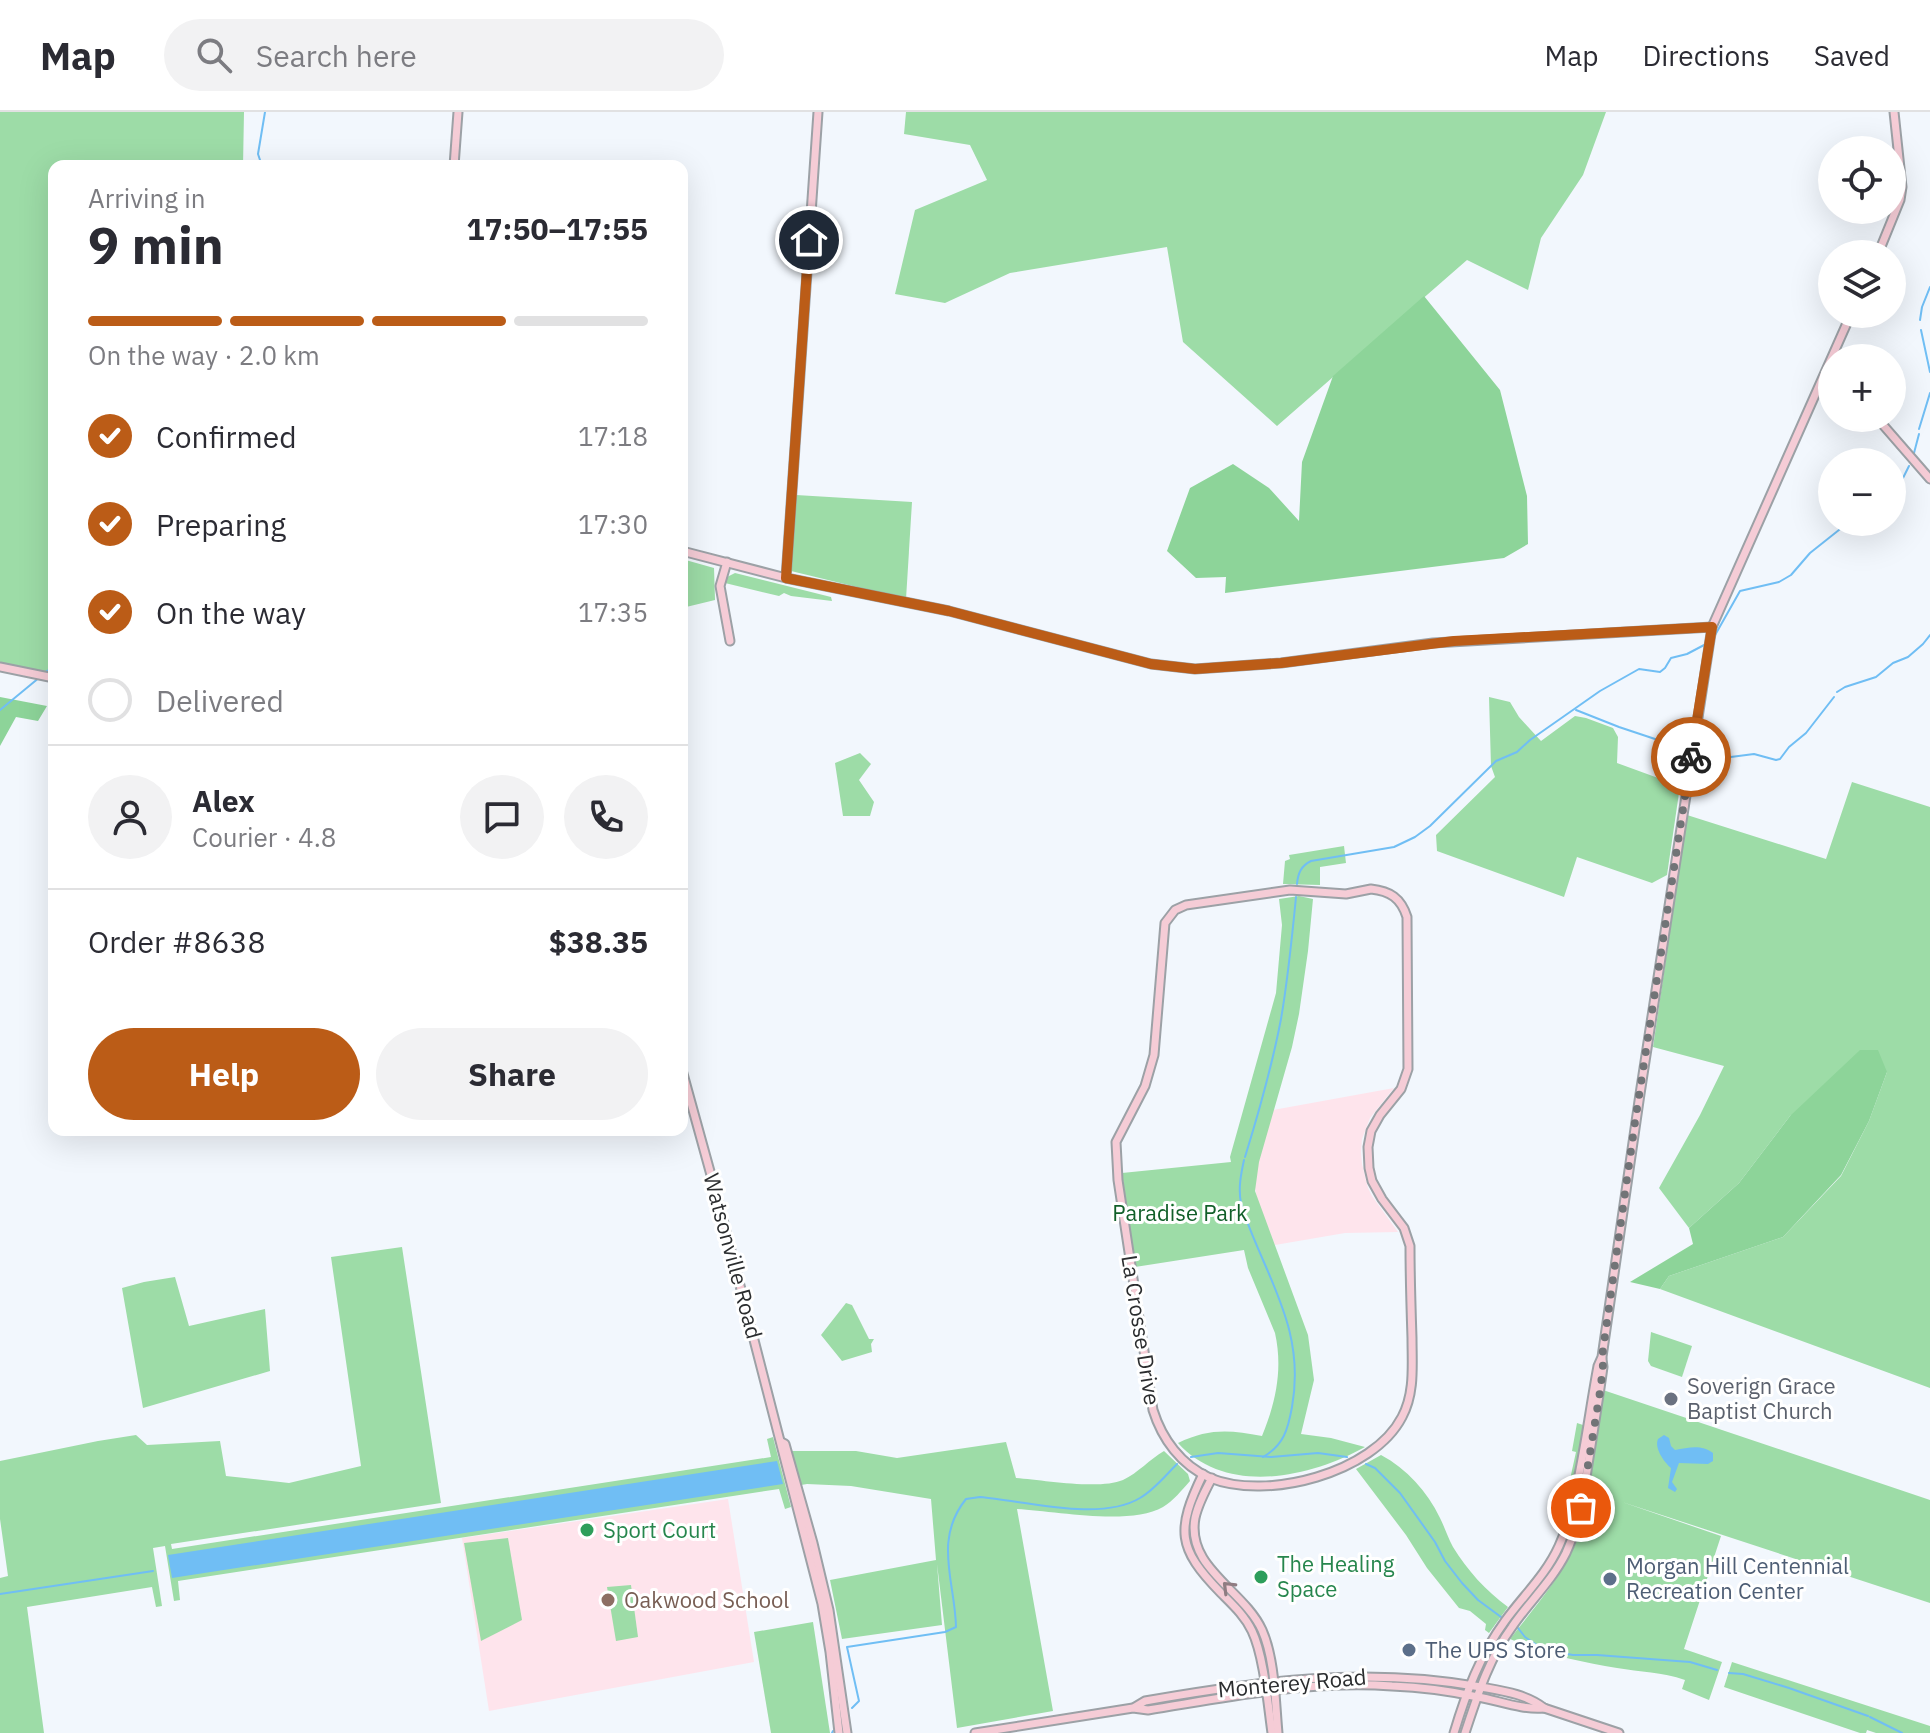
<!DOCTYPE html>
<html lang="en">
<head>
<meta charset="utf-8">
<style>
	body { margin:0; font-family:"IBM Plex Sans",sans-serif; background:#f2f2f3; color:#2b2b33; height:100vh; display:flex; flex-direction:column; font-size:30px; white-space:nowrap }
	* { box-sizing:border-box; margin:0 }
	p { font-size:26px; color:#7c7c81 }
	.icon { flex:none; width:44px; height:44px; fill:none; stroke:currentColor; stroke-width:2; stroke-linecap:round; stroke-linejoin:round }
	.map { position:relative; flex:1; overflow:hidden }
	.sheet { position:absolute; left:48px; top:48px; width:640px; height:976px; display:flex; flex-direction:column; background:#fff; border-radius:16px; box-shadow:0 8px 32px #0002 }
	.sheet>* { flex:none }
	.controls { position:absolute; left:1818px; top:24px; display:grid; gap:16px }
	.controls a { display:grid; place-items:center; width:88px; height:88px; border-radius:50%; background:#fff; box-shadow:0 8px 32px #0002; font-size:40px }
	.pin { position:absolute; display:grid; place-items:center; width:68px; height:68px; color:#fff; margin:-34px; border:4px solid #fff; border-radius:50%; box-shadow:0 2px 8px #0007 }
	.courier { position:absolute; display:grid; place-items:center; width:80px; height:80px; margin:-40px; border:6px solid #bb5c17; border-radius:50%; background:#fff; color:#222; box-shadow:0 2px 10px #0007 }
	.headline em { font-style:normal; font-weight:800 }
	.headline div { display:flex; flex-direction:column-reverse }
	.headline { display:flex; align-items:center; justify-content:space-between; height:136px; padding:0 40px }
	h1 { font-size:52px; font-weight:800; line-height:60px }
	.bar { display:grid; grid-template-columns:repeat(4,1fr); gap:12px 8px; align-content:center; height:96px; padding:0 40px }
	.bar i { height:10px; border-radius:6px; background:#e1e1e2 }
	.bar .on { background:#bb5c17 }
	.bar p { grid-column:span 4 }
	.line { display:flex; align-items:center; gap:20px; padding:0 40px; border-top:2px solid #e1e1e2 }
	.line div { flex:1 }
	.round { display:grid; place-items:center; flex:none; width:84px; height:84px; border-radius:42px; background:#f2f2f3 }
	ol { padding:0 40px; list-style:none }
	li { display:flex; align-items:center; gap:24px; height:88px }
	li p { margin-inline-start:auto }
	li .icon { padding:8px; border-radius:50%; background:#bb5c17; color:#fff; stroke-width:4 }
	li:last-child { color:#7c7c81 }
	li i { width:44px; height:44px; border:4px solid #e1e1e2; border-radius:50% }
	.primary-button { display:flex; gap:16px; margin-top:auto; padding:16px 40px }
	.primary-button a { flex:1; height:92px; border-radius:48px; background:#bb5c17; color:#fff; font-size:32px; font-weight:800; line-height:92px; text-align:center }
	.primary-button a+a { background:#f2f2f3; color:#2b2b33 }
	header { display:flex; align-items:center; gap:48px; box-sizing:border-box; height:112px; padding:0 40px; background:#fff; border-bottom:2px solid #e1e1e2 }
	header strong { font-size:38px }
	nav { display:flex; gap:44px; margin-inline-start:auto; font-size:28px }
	.search { width:560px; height:72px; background:#f2f2f3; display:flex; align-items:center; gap:20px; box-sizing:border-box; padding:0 28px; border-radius:44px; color:#7c7c81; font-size:30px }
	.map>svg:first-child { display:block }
	.education { fill:#fee4ec }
	.green { fill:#9ddca7 }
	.forest { fill:#8dd499 }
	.water { fill:#70bef4 }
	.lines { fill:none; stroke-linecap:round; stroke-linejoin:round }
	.stream { stroke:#70bef4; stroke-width:2 }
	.secondary-casing { stroke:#9ca1a6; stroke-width:11 }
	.secondary { stroke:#f5ccd6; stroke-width:7 }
	.oneway { stroke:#907c82 }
	.done { stroke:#717477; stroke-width:8; stroke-dasharray:0 14.4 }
	.route { stroke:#bb5c17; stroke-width:10 }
	.worship-dot { fill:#6b7280; stroke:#fff; stroke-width:3 }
	.leisure-dot { fill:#2e9e5b; stroke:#fff; stroke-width:3 }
	.service-dot { fill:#5c6f8a; stroke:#fff; stroke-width:3 }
	.education-dot { fill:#8d6e63; stroke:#fff; stroke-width:3 }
	.labels { text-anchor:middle; stroke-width:6; stroke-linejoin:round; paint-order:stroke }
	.park-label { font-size:22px; fill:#115f29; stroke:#fff }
	.street-label { font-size:22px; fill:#2b2d2f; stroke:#fff }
	.worship-label { font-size:22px; fill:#5b616d; stroke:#fff; text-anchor:start }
	.leisure-label { font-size:22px; fill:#27864d; stroke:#fff; text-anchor:start }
	.service-label { font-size:22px; fill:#4e5e75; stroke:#fff; text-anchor:start }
	.education-label { font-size:22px; fill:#785e54; stroke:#fff; text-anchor:start }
</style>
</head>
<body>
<header>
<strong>Map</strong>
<div class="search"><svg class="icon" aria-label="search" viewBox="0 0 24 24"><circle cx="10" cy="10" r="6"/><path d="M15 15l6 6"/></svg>Search here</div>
<nav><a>Map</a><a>Directions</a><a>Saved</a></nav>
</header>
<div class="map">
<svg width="1930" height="1621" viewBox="0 0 1930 1621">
	<rect width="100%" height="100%" fill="#f2f7fd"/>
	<g class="education">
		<path d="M1394 976 1370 1006 1362 1027 1361 1040 1362 1052 1368 1076 1372 1084 1398 1120 1345 1121 1275 1133 1257 1088 1254 1069 1258 1050 1273 998Z"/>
		<path d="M728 1387 754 1550 489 1599 462 1426Z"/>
	</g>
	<g class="green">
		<path d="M0 0H244L243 54H54V563L0 551Z"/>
		<path d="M906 0H1606L1583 63 1541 126 1528 178 1467 148 1277 314 1183 230 1167 135 1010 161 945 191 895 182 915 98 987 68 970 33 904 22Z"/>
		<path d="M796 383 912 390 906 487 791 459Z"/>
		<path d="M682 447 714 456 715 488 682 496Z"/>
		<path d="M735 461 831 485 832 489 791 484 784 481 779 484 725 471 727 465Z"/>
		<path d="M1489 585 1510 590 1519 605 1541 629 1575 604 1586 606 1613 616 1618 625 1617 651 1680 674 1667 763 1652 771 1577 745 1564 785 1437 739 1436 723 1495 665 1491 654Z"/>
		<path d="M860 641 871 652 859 668 874 690 870 704H843L835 651Z"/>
		<path d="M1852 670 1930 695V1276L1660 1177 1669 1164 1783 1125 1841 1064 1869 1009 1887 960 1790 1004 1739 1071 1689 1116 1659 1076 1700 1003 1724 954 1653 935 1687 703 1826 747Z"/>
		<path d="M1344 734 1346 751 1320 755V773L1283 772 1285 749 1290 747 1289 743Z"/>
		<path d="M1299 784 1313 787 1308 839 1299 902 1292 935 1259 1050 1255 1079 1308 1223 1314 1268 1301 1322 1331 1326 1365 1335C1309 1366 1226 1384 1178 1331 1209 1316 1230 1318 1262 1324 1276 1290 1283 1257 1275 1221L1248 1156 1244 1138 1135 1155 1122 1061 1231 1050 1230 1045 1276 881 1282 813 1279 787Z"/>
		<path d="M402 1135 441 1391 171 1432 172 1437 771 1345 767 1327 773 1325 791 1395 785 1397 779 1377 178 1469 180 1488 174 1489 165 1434 153 1436 162 1494 156 1495 152 1475 27 1495 44 1621H0V1466L8 1464 0 1407V1349L98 1329 136 1323 147 1333 220 1329 226 1364 289 1371 361 1354 331 1145Z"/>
		<path d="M175 1165 189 1214 265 1197 270 1259 143 1296 122 1176 144 1170Z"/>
		<path d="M846 1191 852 1193 869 1227H874L871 1232 872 1240 842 1249 821 1223Z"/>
		<path d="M1651 1220 1692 1234 1682 1265 1651 1254 1648 1249Z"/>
		<path d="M1603 1278 1930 1388V1491L1622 1390 1721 1424 1684 1537 1722 1550 1709 1588 1682 1577 1685 1568C1662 1560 1640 1560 1617 1556 1580 1550 1544 1542 1510 1527 1540 1488 1573 1453 1585 1404 1587 1396 1589 1388 1589 1379L1587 1378Z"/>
		<path d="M1577 1311 1583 1313 1585 1315 1578 1359 1572 1377 1567 1405 1565 1408 1560 1410 1556 1409 1565 1372H1569L1576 1340 1572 1339Z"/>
		<path d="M1006 1330 1016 1366C1043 1368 1099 1378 1123 1368 1138 1361 1150 1347 1164 1339L1188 1362 1190 1369C1182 1378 1173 1389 1163 1395 1130 1414 1055 1399 1017 1397L1053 1599 957 1616 937 1452 942 1513 842 1527 830 1468 936 1448 931 1387 851 1374 807 1372 801 1373 792 1339H856L897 1346Z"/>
		<path d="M1381 1343C1407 1357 1427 1379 1440 1406 1445 1416 1448 1426 1453 1435 1467 1458 1486 1479 1508 1495L1489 1521 1485 1518 1486 1512 1470 1499 1459 1496 1427 1456 1406 1423 1356 1357Z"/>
		<path d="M508 1426 522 1508 481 1529 464 1431Z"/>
		<path d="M631 1473 638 1525 616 1529 607 1475Z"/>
		<path d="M813 1510 830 1621H771L754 1520Z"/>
		<path d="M1732 1550 1930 1614V1621H1876L1867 1618 1866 1621H1860L1724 1575Z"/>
	</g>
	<g class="forest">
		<path d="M1424 184 1500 278 1527 384 1528 432 1504 446 1225 481 1226 465 1196 466 1167 439 1190 376 1233 352 1269 376 1299 409 1302 350 1333 264Z"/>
		<path d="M0 585 47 594 38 609 16 605 0 634Z"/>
		<path d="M1860 938H1878L1887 960 1869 1009 1841 1063 1783 1125 1669 1164 1660 1177 1630 1170 1693 1132 1689 1116 1739 1071 1790 1004Z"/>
	</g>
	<g class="water">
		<path d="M1664 1323 1669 1326 1671 1334 1675 1338C1688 1336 1701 1332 1713 1341V1349L1708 1352 1679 1351 1672 1370 1677 1377 1675 1380 1668 1376 1671 1356C1664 1350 1654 1336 1658 1327Z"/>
		<path d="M777 1349 783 1372 172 1466 168 1443Z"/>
	</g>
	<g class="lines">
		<g class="stream">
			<path d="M262 54 258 42 265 0"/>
			<path d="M1920 208 1922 195 1930 175"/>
			<path d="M1921 218 1930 260"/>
			<path d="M1919 317 1930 281"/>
			<path d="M1914 341 1919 322"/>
			<path d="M1892 374 1901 370 1909 354"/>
			<path d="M1714 525 1740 479 1779 470 1791 463 1810 441 1849 410"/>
			<path d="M45 560 54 555"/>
			<path d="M1837 580 1845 575 1876 565 1893 551 1908 545 1923 532 1930 523"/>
			<path d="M0 598 40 565"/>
			<path d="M1576 598 1619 615 1688 638"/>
			<path d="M1698 641 1723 646 1754 642 1776 648 1780 647 1789 635 1806 621 1834 585"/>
			<path d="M1297 772C1298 761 1301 754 1311 749L1394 735 1415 725 1430 714 1496 649 1517 640 1530 628 1600 579 1639 557 1660 560 1665 556 1671 546 1687 542 1706 532"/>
			<path d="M1245 1045C1259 1000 1272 954 1281 907 1288 867 1292 826 1296 785"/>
			<path d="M1244 1048C1241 1062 1238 1076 1241 1091 1246 1110 1255 1129 1263 1148 1285 1198 1302 1239 1292 1295 1288 1317 1284 1333 1263 1345"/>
			<path d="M1191 1345 1218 1341 1271 1345 1318 1341 1347 1345"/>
			<path d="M1366 1352 1375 1356 1400 1381 1435 1430 1445 1449 1462 1471 1478 1488 1501 1505"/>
			<path d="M0 1482 153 1459"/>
			<path d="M1518 1516 1525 1525 1544 1538 1573 1543H1597L1690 1550 1717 1558"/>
			<path d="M1729 1561 1743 1562 1789 1576 1868 1604"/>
			<path d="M852 1596 859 1589 847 1535 945 1520 956 1515C955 1469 933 1428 966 1387L980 1385C1026 1389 1100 1410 1140 1386 1154 1378 1165 1364 1177 1352"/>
			<path d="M1870 1605 1902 1621"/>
			<path d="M832 1621 833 1619"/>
		</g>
		<defs>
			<g id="secondary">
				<path d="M454 54 458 0"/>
				<path d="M1878 142 1900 88 1902 75 1894 0"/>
				<path d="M1877 306 1930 367"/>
				<path d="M682 439 786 466 949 499 1151 552 1195 557 1281 551 1433 531 1712 515"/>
				<path d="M727 450 720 474 730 529"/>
				<path d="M786 466 818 0"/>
				<path d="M0 555 54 566"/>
				<path d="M1371 777C1390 779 1401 786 1407 805L1408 957 1401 977 1380 1003 1371 1019 1368 1035 1369 1056 1372 1069 1382 1087 1404 1116 1410 1134C1410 1165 1411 1196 1412 1226 1412 1253 1415 1281 1402 1305 1373 1361 1267 1389 1210 1366 1181 1353 1162 1327 1153 1298L1118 1068 1116 1030 1145 974 1154 943 1165 811 1175 798 1186 793 1290 778 1346 782Z"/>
				<path d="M682 958 719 1092 822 1492 830 1540 839 1621"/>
				<path d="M781 1330 785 1332 813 1431 829 1498 847 1621"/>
				<path d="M1203 1362C1176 1418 1177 1436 1221 1481 1233 1493 1245 1504 1252 1519 1264 1544 1268 1593 1272 1621"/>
				<path d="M1212 1366C1205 1379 1198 1392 1195 1406 1186 1456 1244 1478 1262 1518 1275 1547 1275 1589 1278 1621"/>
				<path d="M1135 1595 1145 1589C1259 1569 1366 1554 1481 1575 1503 1579 1526 1582 1544 1596L1619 1621"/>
				<path d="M975 1621 1133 1596 1148 1598C1229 1585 1310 1568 1392 1574 1421 1575 1450 1579 1478 1585 1500 1589 1522 1598 1544 1596"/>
				<path d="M1454 1621C1466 1581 1480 1543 1505 1509 1523 1484 1546 1463 1559 1434 1567 1417 1571 1400 1575 1381 1585 1339 1590 1296 1598 1254L1602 1245 1640 982 1712 515 1851 202"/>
				<path d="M1465 1621C1477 1585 1489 1546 1512 1515 1529 1490 1552 1469 1566 1441 1580 1411 1584 1378 1589 1346 1594 1315 1599 1285 1603 1255L1602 1247"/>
			</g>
		</defs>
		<use href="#secondary" class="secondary-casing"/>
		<use href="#secondary" class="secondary"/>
	</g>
	<defs><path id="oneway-chevron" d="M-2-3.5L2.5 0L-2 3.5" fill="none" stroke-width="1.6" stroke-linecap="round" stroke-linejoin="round" transform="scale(2)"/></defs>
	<use class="oneway" href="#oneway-chevron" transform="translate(1228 1475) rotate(-135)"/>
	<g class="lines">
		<path class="done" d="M1581 1396 1600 1280 1603 1255 1602 1245 1635 1010 1691 645"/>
		<path class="route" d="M809 128 786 466 949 499 1151 552 1195 557 1281 551 1454 529 1712 515 1691 645"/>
	</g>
	<circle class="worship-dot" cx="1671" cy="1287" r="8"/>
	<g class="leisure-dot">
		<circle cx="587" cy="1418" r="8"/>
		<circle cx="1261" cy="1465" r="8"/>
	</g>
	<g class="service-dot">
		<circle cx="1610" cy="1467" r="8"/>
		<circle cx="1409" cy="1538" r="8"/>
	</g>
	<circle class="education-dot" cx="608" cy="1488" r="8"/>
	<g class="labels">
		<g class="park-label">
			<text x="1180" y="1109">Paradise Park</text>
		</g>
		<g class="street-label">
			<text transform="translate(733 1144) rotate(75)" y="8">Watsonville Road</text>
			<text transform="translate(1141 1218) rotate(81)" y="8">La Crosse Drive</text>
			<text transform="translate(1292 1571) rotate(-5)" y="8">Monterey Road</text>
		</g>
		<g class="worship-label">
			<text x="1687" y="1282">Soverign Grace<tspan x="1687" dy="25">Baptist Church</tspan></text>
		</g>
		<g class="leisure-label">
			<text x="603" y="1426">Sport Court</text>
			<text x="1277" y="1460">The Healing<tspan x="1277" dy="25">Space</tspan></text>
		</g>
		<g class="service-label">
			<text x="1626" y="1462">Morgan Hill Centennial<tspan x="1626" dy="25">Recreation Center</tspan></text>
			<text x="1425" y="1546">The UPS Store</text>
		</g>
		<g class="education-label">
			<text x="624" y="1496">Oakwood School</text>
		</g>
	</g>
</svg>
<div class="controls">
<a><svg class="icon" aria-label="locate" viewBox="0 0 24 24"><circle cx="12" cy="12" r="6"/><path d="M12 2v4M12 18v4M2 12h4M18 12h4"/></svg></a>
<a><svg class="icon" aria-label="layers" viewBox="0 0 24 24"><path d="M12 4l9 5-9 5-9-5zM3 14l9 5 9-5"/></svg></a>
<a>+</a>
<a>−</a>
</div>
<div class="pin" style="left:1581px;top:1396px;background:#ea580c"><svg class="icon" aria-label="bag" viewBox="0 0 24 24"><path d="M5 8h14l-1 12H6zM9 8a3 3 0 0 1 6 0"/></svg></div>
<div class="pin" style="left:809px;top:128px;background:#1f2937"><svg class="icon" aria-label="home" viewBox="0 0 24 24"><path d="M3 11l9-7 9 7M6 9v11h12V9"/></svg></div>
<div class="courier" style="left:1691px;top:645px"><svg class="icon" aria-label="bike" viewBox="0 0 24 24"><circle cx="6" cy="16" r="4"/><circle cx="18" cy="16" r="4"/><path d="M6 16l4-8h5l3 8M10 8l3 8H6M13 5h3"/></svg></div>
<section class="sheet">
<div class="headline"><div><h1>9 min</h1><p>Arriving in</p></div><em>17:50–17:55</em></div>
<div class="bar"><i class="on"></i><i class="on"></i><i class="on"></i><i></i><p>On the way · 2.0 km</p></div>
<ol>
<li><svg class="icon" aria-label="check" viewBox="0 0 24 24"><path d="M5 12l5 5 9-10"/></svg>Confirmed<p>17:18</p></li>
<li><svg class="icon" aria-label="check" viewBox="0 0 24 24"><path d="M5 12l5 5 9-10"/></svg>Preparing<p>17:30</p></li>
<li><svg class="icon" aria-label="check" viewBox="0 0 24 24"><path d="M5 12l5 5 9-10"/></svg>On the way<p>17:35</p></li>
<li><i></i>Delivered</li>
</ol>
<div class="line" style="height:144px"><a class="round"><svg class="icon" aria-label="person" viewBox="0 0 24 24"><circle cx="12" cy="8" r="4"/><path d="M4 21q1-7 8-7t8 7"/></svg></a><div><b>Alex</b><p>Courier · 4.8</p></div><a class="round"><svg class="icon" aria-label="chat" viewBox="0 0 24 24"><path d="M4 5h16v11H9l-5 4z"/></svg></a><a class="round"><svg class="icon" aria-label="phone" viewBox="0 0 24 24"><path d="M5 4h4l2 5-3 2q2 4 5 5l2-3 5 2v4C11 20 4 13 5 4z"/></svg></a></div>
<div class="line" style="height:104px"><div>Order #8638</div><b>$38.35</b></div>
<div class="primary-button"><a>Help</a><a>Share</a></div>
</section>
</div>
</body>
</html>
